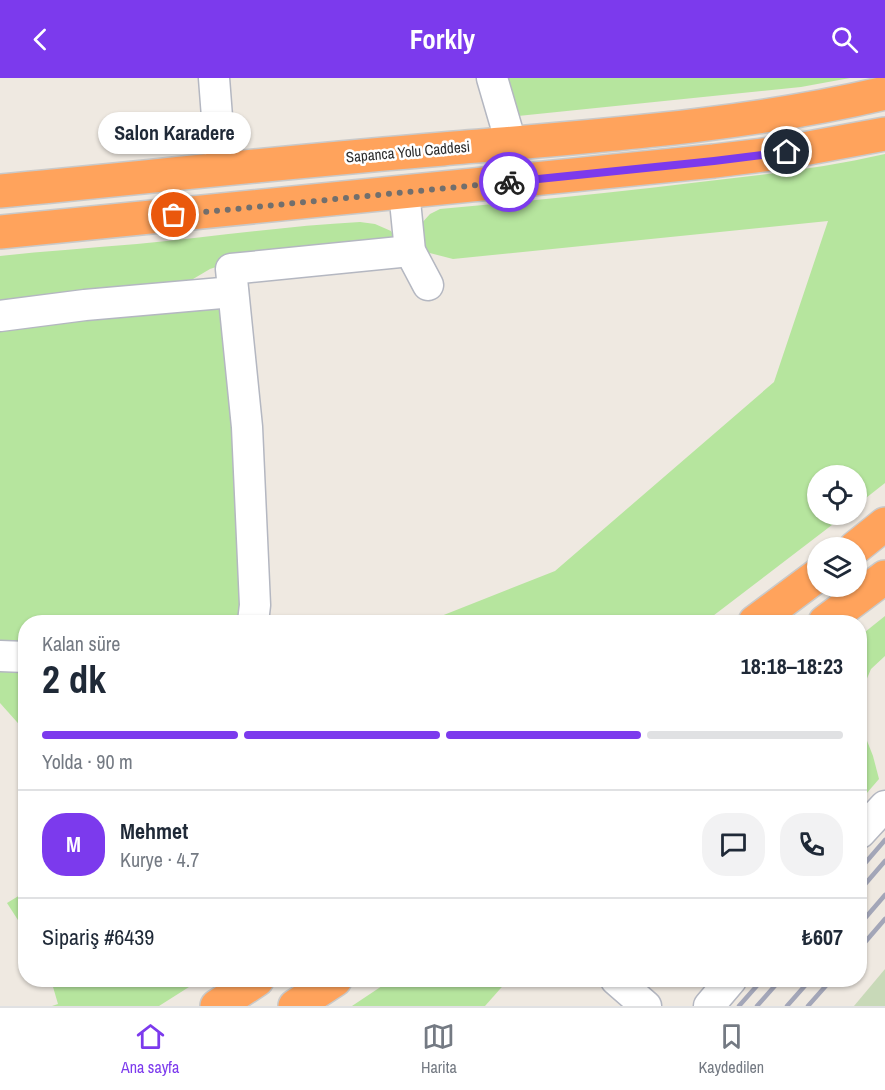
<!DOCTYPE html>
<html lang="tr">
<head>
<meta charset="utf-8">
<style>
	body { margin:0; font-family:"Archivo Narrow",sans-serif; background:#f2f2f3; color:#1f2937; height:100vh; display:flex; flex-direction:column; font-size:22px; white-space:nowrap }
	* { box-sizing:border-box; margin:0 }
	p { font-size:20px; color:#747a83 }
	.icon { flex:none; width:33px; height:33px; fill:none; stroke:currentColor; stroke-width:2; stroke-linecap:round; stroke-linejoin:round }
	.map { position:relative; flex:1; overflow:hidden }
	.details { position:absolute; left:18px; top:537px; width:849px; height:372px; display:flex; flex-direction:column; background:#fff; border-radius:24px; box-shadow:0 2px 4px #0004 }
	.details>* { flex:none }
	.controls { position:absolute; left:807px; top:387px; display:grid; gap:12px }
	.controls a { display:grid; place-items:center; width:60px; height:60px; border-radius:50%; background:#fff; box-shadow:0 2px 4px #0004; font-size:30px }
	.pin { position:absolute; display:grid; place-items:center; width:51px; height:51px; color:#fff; margin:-26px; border:3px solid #fff; border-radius:50%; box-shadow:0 2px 6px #0007 }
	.courier { position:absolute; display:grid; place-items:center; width:60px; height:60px; margin:-30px; border:4px solid #7c3aed; border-radius:50%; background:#fff; color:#222; box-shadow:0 2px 8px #0007 }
	.bubble { position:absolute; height:42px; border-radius:21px; background:#fff; box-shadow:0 2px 4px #0004; font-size:20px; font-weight:700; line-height:42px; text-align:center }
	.overview em { font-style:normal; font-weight:700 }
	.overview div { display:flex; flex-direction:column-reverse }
	.overview { display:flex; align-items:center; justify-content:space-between; height:102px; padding:0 24px }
	h1 { font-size:39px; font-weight:700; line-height:45px }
	.bar { display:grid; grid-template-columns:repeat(4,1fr); gap:9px 6px; align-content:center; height:72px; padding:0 24px }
	.bar i { height:8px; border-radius:4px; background:#e0e1e3 }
	.bar .selected { background:#7c3aed }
	.bar p { grid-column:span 4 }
	.line { display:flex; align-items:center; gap:15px; padding:0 24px; border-top:2px solid #e0e1e3 }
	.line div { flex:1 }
	.round { display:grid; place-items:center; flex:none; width:63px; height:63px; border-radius:24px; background:#f2f2f3 }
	header { display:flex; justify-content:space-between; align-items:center; height:78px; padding:0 24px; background:#7c3aed; color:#fff; font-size:27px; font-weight:700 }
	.dock { display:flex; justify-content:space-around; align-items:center; height:84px; border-top:2px solid #e0e1e3; background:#fff; font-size:16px; color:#747a83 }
	.dock a { display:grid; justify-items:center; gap:3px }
	.dock .selected { color:#7c3aed }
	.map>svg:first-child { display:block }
	.green { fill:#b6e59e }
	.cemetery { fill:#c8d9b8 }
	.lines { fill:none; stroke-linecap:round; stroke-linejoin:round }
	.minor-casing { stroke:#b4b7c1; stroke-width:33 }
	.highway-casing { stroke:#c9c9c9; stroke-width:36 }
	.minor { stroke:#fff; stroke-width:30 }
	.highway { stroke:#ffa35c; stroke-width:33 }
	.rail { stroke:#a3a6b8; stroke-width:4.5 }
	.done { stroke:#726f6d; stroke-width:6; stroke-dasharray:0 10.8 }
	.route { stroke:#7c3aed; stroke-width:8 }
	.labels { text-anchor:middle; stroke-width:5; stroke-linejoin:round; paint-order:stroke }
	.street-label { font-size:15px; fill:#2e2e2e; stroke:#fff }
</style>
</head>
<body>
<header><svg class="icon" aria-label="back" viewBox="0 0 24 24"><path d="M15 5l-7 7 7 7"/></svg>Forkly<svg class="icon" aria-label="search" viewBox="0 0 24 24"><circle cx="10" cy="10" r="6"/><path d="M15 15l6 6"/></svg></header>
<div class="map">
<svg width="885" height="928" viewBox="0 0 885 928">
	<rect width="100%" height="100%" fill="#efe9e1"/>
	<g class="green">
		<path d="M507 0H850L801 9 518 38Z"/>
		<path d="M885 76V405L857 427 856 398H818V436L845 437 705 544H495L494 542 484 544H426L555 493 774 304 828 143 453 181 422 173 420 147 430 136 440 131C527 123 613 115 700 104 762 97 824 90 885 76Z"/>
		<path d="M360 144 375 146 391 153 396 162 231 184 210 191 188 204 0 230V178C45 173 91 170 137 166 211 159 285 148 360 144Z"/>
		<path d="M211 226 220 233 231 283 241 544H26L25 566 0 565V246Z"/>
		<path d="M885 538V578L871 591 860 617V558Z"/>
		<path d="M0 590 25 591V653L0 625Z"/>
		<path d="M860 645 873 678 879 701 866 716 860 714Z"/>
		<path d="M25 814V853L7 825Z"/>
		<path d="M51 902H200L159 928H52L58 926Z"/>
		<path d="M391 902H508L485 928H352Z"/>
	</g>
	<path class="cemetery" d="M885 891V928H854Z"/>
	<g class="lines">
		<defs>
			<g id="minor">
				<path d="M214 0 221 91"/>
				<path d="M492 0 511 65"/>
				<path d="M404 113 410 173 428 207"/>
				<path d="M0 238 85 227 233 214"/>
				<path d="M253 544 255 527 247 349 231 191 410 173"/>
				<path d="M0 578 26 579"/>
				<path d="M860 755 885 728"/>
				<path d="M616 902 646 928"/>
				<path d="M709 928 731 902"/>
			</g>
			<g id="highway">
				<path d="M0 113C148 99 295 83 443 71 591 58 741 49 885 15"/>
				<path d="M0 154 714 83 787 74 885 56"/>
				<path d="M855 470 885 446"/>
				<path d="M755 544 818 497"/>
				<path d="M825 544 885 499"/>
				<path d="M217 928 257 902"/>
				<path d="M295 928 335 902"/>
			</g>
		</defs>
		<use href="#minor" class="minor-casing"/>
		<use href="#highway" class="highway-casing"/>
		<use href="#minor" class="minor"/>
		<use href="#highway" class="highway"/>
		<g class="rail">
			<path d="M860 791 885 762"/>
			<path d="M860 812 885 783"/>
			<path d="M860 846 885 817"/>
			<path d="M860 870 885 841"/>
			<path d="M739 928 762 902"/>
			<path d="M757 928 780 902"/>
			<path d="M787 928 810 902"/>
			<path d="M808 928 831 902"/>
		</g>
	</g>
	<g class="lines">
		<path class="done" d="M174 137 509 104"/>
		<path class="route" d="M509 104 714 83 787 74"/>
	</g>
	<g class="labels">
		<g class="street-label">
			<text transform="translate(408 74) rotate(-5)" y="5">Sapanca Yolu Caddesi</text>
		</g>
	</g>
</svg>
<div class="controls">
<a><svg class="icon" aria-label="locate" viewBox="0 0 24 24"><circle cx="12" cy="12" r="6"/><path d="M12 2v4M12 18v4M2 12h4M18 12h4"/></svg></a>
<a><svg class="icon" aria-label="layers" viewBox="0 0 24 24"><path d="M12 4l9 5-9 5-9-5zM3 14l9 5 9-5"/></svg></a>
</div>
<div class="pin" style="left:174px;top:137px;background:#ea580c"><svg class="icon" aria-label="bag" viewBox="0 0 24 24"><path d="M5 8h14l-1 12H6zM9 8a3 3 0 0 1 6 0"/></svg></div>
<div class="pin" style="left:787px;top:74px;background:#1f2937"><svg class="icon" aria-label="home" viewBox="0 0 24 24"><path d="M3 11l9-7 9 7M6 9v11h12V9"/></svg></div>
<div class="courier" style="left:509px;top:104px"><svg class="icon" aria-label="bike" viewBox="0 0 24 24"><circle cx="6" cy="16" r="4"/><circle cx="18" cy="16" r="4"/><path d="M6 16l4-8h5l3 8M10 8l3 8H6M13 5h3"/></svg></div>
<div class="bubble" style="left:98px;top:34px;width:153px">Salon Karadere</div>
<section class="details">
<div class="overview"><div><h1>2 dk</h1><p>Kalan süre</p></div><em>18:18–18:23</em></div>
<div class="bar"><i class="selected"></i><i class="selected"></i><i class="selected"></i><i></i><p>Yolda · 90 m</p></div>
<div class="line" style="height:108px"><b class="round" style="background:#7c3aed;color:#fff">M</b><div><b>Mehmet</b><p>Kurye · 4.7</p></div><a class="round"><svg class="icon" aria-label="chat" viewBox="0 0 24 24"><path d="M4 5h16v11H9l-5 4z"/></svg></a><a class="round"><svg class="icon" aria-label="phone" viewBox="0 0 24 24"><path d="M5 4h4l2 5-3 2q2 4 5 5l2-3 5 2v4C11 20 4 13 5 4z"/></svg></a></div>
<div class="line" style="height:78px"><div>Sipariş #6439</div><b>₺607</b></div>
</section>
</div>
<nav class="dock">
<a class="selected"><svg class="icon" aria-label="home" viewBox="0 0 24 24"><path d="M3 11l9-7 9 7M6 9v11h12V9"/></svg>Ana sayfa</a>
<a><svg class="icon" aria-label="map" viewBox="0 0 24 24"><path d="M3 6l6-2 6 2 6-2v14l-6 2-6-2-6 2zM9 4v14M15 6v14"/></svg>Harita</a>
<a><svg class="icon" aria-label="saved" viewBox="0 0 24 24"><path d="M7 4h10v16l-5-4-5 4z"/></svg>Kaydedilen</a>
</nav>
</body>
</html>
